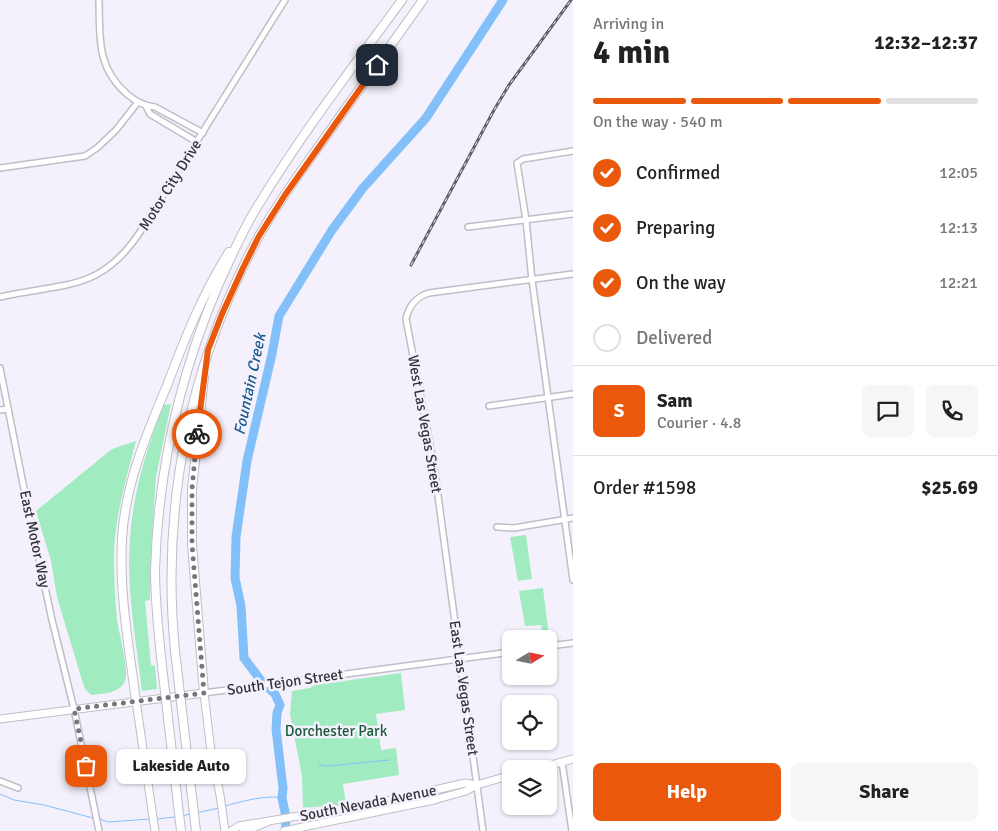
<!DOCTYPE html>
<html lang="en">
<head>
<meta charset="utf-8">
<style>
	body { margin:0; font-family:Signika,sans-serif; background:#f6f6f6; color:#222; height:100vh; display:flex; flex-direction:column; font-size:19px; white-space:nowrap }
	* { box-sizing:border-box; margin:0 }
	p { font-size:16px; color:#767676 }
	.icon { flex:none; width:28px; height:28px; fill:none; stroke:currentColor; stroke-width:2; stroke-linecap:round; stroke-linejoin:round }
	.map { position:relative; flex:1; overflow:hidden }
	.panel { display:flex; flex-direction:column; background:#fff; width:425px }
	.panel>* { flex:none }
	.needle { width:32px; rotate:80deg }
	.tools { position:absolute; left:502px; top:630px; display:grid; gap:10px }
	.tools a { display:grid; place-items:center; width:55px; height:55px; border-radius:8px; background:#fff; box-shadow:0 1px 4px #0004; font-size:25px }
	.pin { position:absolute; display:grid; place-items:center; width:42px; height:42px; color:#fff; margin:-21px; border-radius:10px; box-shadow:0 2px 8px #0006 }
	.courier { position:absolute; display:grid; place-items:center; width:50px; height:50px; margin:-25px; border:4px solid #ea580c; border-radius:50%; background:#fff; color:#222; box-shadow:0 1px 6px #0007 }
	.bubble { position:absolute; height:35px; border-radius:8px; background:#fff; box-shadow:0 1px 4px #0004; font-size:16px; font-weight:700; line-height:35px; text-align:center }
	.headline em { font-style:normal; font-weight:700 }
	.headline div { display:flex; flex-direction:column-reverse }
	.headline { display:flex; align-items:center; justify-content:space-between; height:85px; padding:0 20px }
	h1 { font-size:32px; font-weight:700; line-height:38px }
	.bar { display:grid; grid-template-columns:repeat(4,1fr); gap:8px 5px; align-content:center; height:60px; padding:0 20px }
	.bar i { height:6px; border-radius:4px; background:#e0e0e0 }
	.bar .on { background:#ea580c }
	.bar p { grid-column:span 4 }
	.line { display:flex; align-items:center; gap:12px; padding:0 20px; border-top:1px solid #e0e0e0 }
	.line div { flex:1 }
	.round { display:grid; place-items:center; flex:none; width:52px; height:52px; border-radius:8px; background:#f6f6f6 }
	ol { padding:0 20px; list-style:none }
	li { display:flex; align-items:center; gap:15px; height:55px }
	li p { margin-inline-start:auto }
	li .icon { padding:5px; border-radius:50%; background:#ea580c; color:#fff; stroke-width:4 }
	li:last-child { color:#767676 }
	li i { width:28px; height:28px; border:2px solid #e0e0e0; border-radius:50% }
	.primary-button { display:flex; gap:10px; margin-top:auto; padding:10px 20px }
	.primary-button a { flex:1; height:58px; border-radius:8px; background:#ea580c; color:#fff; font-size:20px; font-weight:700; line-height:58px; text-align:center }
	.primary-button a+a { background:#f6f6f6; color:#222 }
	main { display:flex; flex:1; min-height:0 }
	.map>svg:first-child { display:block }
	.green { fill:#a0ebc0 }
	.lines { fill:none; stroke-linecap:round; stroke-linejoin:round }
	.stream { stroke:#83c0fa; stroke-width:1 }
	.river { stroke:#83c0fa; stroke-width:9 }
	.minor-casing { stroke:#c0bdc8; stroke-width:8 }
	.major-casing { stroke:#c0bdc8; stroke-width:9 }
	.highway-casing { stroke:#c0bdc8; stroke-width:10 }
	.minor { stroke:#fff; stroke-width:5 }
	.major { stroke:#fff; stroke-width:7 }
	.highway { stroke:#fff; stroke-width:8 }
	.rail-casing { stroke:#616066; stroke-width:3 }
	.rail { stroke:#f4f1fc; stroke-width:1; stroke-dasharray:4; stroke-linecap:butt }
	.highway-bridge-casing { stroke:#c0bdc8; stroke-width:10; stroke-linecap:butt }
	.highway-bridge { stroke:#fff; stroke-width:8 }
	.done { stroke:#78767d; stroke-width:5; stroke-dasharray:0 9 }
	.route { stroke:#ea580c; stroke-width:6 }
	.labels { text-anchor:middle; stroke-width:5; stroke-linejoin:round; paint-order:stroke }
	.street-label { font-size:15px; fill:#353439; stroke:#f4f1fc }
	.park-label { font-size:15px; fill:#1b593b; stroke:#f4f1fc }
	.water-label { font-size:16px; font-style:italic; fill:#1b5a90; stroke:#f4f1fc }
</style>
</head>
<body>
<main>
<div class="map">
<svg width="573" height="831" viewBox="0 0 573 831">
	<rect width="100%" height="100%" fill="#f4f1fc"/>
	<g class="green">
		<path d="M171 404 156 477 151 549 150 600 145 601 151 665 155 666 157 689 142 691C136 640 126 589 130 538 133 492 147 447 164 405Z"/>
		<path d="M136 441C126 479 114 520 114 558 114 578 115 600 117 620 119 633 129 669 125 681 120 693 103 694 91 695L85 689 81 677 57 597 51 561 36 511 112 449Z"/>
		<path d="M526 535 532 579 518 581 510 537Z"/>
		<path d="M543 588 549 637 544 638 541 625 525 626 519 591Z"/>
		<path d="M401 673 405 710 376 714 381 750 396 748 399 775 343 784 346 804 303 808 302 776 290 714 292 691 310 688 315 685Z"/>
	</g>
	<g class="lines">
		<g class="stream">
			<path d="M319 765 328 766 390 760"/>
			<path d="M0 794 14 800 44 805 93 818"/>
			<path d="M225 806C239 802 269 794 282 798"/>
			<path d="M196 813 219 808"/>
			<path d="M182 816 190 814"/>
			<path d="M100 819 108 822 150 819"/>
			<path d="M157 819 175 817"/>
		</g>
		<path class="river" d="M286 831 285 812 282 798 283 788 276 729 277 713 280 705 275 694 262 682 244 658 241 606 235 578 236 537 247 461 272 354 279 316 332 230 363 188 426 118 503 0"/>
		<defs>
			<g id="minor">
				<path d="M99 0C100 37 96 67 127 94 135 101 144 106 155 107L203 133"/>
				<path d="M146 106 150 114 197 142"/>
				<path d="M573 151 523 159 517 163 526 220 532 280 573 580"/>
				<path d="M0 168 85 156 97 148 116 130 138 102"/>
				<path d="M468 227 573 214"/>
				<path d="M0 297C65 282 101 293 142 229L285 0"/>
				<path d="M0 368 26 499 52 620 74 709 99 831"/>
				<path d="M489 406 573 394"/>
				<path d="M0 410 8 409"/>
				<path d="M497 527 514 528 573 518"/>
				<path d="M549 646 573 643"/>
				<path d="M204 693 511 652"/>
				<path d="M562 762 572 831"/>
				<path d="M0 781 18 788"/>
				<path d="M483 831 434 466 406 319C409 305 416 297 429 293L573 274"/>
			</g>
			<g id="major">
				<path d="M136 701 155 831"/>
				<path d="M0 719 204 693 211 751 220 795 225 831"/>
				<path d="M536 769 573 759"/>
				<path d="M231 831 239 826 392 800 465 783 477 785"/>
				<path d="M284 831 434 800 466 791 477 785 511 775"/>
			</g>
			<g id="highway">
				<path d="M204 377 192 489V544L204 693"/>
				<path d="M175 651C161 506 189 364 259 236 278 202 302 170 324 139 357 92 390 46 423 0"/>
				<path d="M161 657C158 628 155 599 155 570 158 472 179 378 217 288 230 260 242 230 259 204 302 133 353 67 402 0"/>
				<path d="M136 701C129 647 119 593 122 539 125 484 147 433 168 383 185 338 203 293 229 252"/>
				<path d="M244 831 266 822"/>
			</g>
		</defs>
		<use href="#minor" class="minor-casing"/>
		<use href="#major" class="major-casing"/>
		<use href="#highway" class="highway-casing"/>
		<use href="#minor" class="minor"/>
		<use href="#major" class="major"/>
		<use href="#highway" class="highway"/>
		<defs>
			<path id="rail" d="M411 265 494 110 509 85 571 0"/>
		</defs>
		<use href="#rail" class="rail-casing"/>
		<use href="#rail" class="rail"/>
		<defs>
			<g id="highway-bridge">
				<path d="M175 651 196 831"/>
				<path d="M161 657 181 831"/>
			</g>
		</defs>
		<use href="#highway-bridge" class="highway-bridge-casing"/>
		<use href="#highway-bridge" class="highway-bridge"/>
	</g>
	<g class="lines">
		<path class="done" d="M86 766 74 709 204 693 192 544V489L197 434"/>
		<path class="route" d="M197 434 208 350 222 314 243 268 259 236 285 195 377 65"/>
	</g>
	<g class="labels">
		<g class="street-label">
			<text transform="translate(170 185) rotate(-58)" y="5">Motor City Drive</text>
			<text transform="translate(425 424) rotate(80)" y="5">West Las Vegas Street</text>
			<text transform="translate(35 539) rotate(78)" y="5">East Motor Way</text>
			<text transform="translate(285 682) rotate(-8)" y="5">South Tejon Street</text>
			<text transform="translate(464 688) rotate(82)" y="5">East Las Vegas Street</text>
			<text transform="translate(368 803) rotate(-11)" y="5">South Nevada Avenue</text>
		</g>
		<g class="park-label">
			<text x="336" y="736">Dorchester Park</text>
		</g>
		<g class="water-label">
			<text transform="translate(249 384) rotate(-78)" y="6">Fountain Creek</text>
		</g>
	</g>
</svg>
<div class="tools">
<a><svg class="needle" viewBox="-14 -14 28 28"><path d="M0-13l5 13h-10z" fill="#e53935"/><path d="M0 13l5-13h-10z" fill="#767676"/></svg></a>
<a><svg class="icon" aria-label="locate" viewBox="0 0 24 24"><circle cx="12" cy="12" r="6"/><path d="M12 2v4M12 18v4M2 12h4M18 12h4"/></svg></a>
<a><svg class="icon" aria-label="layers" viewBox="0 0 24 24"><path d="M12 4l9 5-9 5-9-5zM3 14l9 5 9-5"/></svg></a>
</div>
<div class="pin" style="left:86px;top:766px;background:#ea580c"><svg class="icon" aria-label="bag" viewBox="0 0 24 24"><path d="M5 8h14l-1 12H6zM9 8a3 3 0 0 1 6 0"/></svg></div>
<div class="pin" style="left:377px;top:65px;background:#1f2937"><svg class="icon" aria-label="home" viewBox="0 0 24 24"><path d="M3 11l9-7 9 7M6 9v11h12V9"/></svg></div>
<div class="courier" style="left:197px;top:434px"><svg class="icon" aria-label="bike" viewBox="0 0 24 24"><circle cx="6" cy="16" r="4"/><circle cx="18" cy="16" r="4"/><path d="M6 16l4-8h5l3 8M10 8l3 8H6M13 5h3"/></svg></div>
<div class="bubble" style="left:116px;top:749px;width:130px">Lakeside Auto</div>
</div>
<section class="panel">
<div class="headline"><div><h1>4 min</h1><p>Arriving in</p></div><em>12:32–12:37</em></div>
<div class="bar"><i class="on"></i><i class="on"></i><i class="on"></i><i></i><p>On the way · 540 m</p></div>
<ol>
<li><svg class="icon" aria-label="check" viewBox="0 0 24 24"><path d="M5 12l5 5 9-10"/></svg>Confirmed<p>12:05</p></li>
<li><svg class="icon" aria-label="check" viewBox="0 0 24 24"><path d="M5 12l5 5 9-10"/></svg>Preparing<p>12:13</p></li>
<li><svg class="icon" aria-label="check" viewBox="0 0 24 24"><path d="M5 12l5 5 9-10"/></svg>On the way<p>12:21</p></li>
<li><i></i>Delivered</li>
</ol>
<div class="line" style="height:90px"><b class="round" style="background:#ea580c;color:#fff">S</b><div><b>Sam</b><p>Courier · 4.8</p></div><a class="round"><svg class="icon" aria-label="chat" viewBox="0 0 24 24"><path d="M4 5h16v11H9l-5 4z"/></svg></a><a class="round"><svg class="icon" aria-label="phone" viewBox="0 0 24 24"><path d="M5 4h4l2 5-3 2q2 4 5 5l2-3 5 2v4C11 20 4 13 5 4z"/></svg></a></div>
<div class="line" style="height:65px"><div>Order #1598</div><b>$25.69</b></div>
<div class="primary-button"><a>Help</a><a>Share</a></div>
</section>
</main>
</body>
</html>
